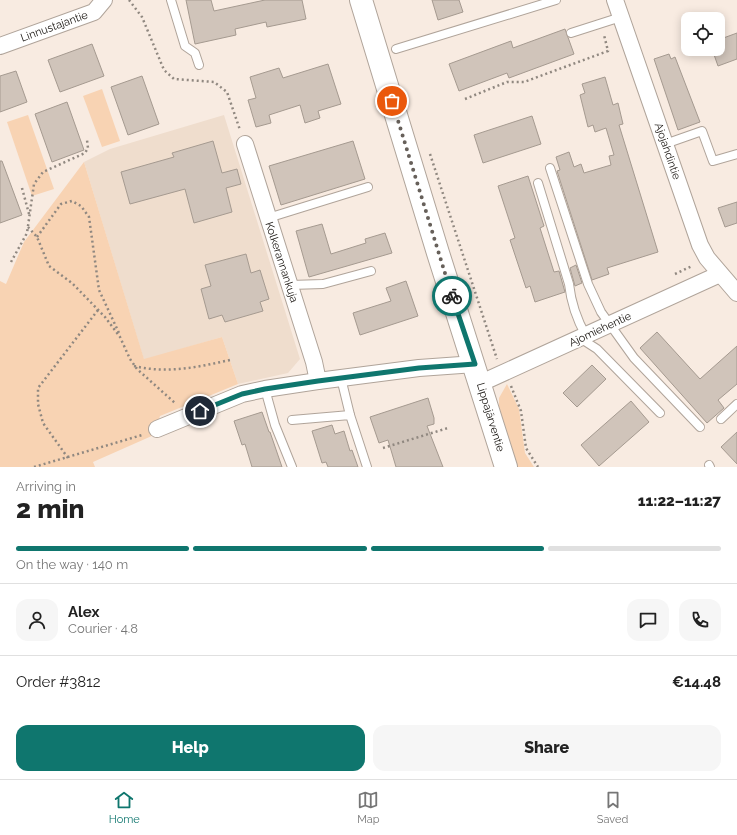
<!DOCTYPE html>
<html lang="en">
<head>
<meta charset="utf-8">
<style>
	body { margin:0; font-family:Raleway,sans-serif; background:#f6f6f6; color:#222; height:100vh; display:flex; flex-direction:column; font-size:15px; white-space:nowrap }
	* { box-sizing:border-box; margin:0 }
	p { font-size:13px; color:#767676 }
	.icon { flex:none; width:22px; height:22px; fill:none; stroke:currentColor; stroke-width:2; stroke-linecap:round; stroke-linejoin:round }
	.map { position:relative; height:467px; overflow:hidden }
	.sheet { display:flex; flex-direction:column; background:#fff; flex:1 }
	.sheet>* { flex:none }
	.controls { position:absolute; left:681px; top:12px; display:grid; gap:8px }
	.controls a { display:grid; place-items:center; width:44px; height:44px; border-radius:8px; background:#fff; box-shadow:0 2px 10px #0003; font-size:20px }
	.pin { position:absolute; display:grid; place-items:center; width:34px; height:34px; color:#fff; margin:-17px; border:2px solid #fff; border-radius:50%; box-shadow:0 1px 4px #0007 }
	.courier { position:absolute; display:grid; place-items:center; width:40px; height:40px; margin:-20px; border:3px solid #0f766e; border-radius:50%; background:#fff; color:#222; box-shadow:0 1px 5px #0007 }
	.summary em { font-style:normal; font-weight:800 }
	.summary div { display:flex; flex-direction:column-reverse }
	.summary { display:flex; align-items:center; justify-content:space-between; height:68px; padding:0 16px }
	h1 { font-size:26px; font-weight:800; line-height:30px }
	.bar { display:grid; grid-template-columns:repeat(4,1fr); gap:6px 4px; align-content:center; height:48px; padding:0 16px }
	.bar i { height:5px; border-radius:3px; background:#e0e0e0 }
	.bar .on { background:#0f766e }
	.bar p { grid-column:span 4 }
	.line { display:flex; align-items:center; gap:10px; padding:0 16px; border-top:1px solid #e0e0e0 }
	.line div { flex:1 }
	.round { display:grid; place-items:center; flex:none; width:42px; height:42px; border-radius:12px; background:#f6f6f6 }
	.cta { display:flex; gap:8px; margin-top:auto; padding:8px 16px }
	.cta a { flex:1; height:46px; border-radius:12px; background:#0f766e; color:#fff; font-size:16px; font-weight:800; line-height:46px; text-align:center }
	.cta a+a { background:#f6f6f6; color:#222 }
	.tabs { display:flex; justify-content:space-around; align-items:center; height:56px; border-top:1px solid #e0e0e0; background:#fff; font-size:11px; color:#767676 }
	.tabs a { display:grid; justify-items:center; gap:2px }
	.tabs .on { color:#0f766e }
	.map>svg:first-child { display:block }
	.built { fill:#efddcd }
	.green { fill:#f8d3b3 }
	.building { fill:#d0c4ba; stroke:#a59a90 }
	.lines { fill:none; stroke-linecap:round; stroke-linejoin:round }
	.service-casing { stroke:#b0a49a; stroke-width:10 }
	.minor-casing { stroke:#b0a49a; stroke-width:18 }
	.secondary-casing { stroke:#b0a49a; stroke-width:24 }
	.path { stroke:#908880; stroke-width:2.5; stroke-dasharray:2 3; stroke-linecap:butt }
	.service { stroke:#fff; stroke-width:8 }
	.minor { stroke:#fff; stroke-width:16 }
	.secondary { stroke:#fff; stroke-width:22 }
	.done { stroke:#67605a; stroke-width:4; stroke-dasharray:0 7.2 }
	.route { stroke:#0f766e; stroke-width:5 }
	.labels { text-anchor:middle; stroke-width:3.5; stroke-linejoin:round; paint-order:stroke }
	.street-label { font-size:11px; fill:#191511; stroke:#fff }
</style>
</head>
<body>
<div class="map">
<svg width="737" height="467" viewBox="0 0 737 467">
	<rect width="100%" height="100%" fill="#f8ebe1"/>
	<path class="built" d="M224 115 300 359 288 373 238 384 222 337 144 360 84 162 110 149Z"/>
	<g class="green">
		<path d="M102 89 120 141 102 147 83 96Z"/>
		<path d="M28 115 54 189 32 196 7 122Z"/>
		<path d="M84 162 144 359 222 337 238 384 160 416 154 435 93 462 95 467H0V281L6 284 24 242Z"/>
		<path d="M507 384 519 409 525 453 534 467H518L499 407V398Z"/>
	</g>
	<g class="building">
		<path d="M186 0H211L214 11 265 0H302L306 19 267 27 266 22 235 29 236 35 195 44Z"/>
		<path d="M432 0H459L463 12 438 20Z"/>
		<path d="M565 29 574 54 509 78 507 73 459 91 449 64 511 41 513 48Z"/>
		<path d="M737 33V59L718 66 712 49H718V40Z"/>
		<path d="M92 44 104 76 60 92 48 60Z"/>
		<path d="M669 54 671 59 675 57 700 122 678 130 654 59Z"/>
		<path d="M328 64 341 104 318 111 320 118 305 123 300 105 269 115 271 123 256 127 248 100 256 98 250 77 279 68 283 78Z"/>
		<path d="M16 71 27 102 0 112V76Z"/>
		<path d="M142 76 159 124 128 135 111 87Z"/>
		<path d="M605 77 613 105 618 103 623 124 619 125 658 252 607 268 609 274 592 280 557 171 560 170 556 157 569 152 574 167 581 164 584 173 611 165 609 156 614 155 606 128 595 132 593 125 588 127 580 95 585 93 582 84Z"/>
		<path d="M67 102 84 150 52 162 35 114Z"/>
		<path d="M532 116 541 144 483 163 474 135Z"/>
		<path d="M213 141 222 173 237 169 241 184 226 188 232 212 194 223 185 189 130 204 121 172 174 157 172 153Z"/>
		<path d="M353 141 365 179 281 205 269 166Z"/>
		<path d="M0 161H2L22 215 0 223Z"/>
		<path d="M528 176 544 226 540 228 554 272 559 271 565 292 535 302 530 286 526 288 510 240 515 238 498 186Z"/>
		<path d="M737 202V223L725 227 718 208Z"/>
		<path d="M322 224 331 254 366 243 365 239 385 233 392 253 309 277 296 231Z"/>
		<path d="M246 254 251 273 260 270 269 299 260 302 263 311 225 322 222 315 209 319 201 289 211 286 205 265Z"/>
		<path d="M576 265 582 283 575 286 570 268Z"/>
		<path d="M406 281 418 316 360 335 353 313 391 301 386 288Z"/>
		<path d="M657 332 700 379 737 346V384L718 400 724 408 707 423 640 348Z"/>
		<path d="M592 365 606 379 577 407 563 393Z"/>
		<path d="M428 398 434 418V424L427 426 443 467H396L388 440 379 443 370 417Z"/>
		<path d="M631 401 649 422 599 466 581 445Z"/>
		<path d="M262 412 269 432H270L282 467H252L245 444 242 445 234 421Z"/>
		<path d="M332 425 335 434 344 431 350 451 352 450 358 467H328L326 462 322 463 312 431Z"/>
		<path d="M737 432V464L721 447Z"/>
	</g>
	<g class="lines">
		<defs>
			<g id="service">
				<path d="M171 0 185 46 195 53 199 65"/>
				<path d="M571 33 621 17"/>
				<path d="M396 49 556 0"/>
				<path d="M665 144 702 131 713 161 737 154"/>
				<path d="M550 168 588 284 601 312 634 358 700 427"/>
				<path d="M538 183 569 284C571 302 577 320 586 336"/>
				<path d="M268 218 368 187"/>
				<path d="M290 285 323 284 371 271"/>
				<path d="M580 338 597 349 660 413"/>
				<path d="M341 378 350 415"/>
				<path d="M265 389 275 425 292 467"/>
				<path d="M721 419 737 404"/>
				<path d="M292 420 350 415 367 467"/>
				<path d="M709 465 710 467"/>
			</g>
			<g id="minor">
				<path d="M615 0 700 245 707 258 737 293"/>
				<path d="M0 46 94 12 104 0"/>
				<path d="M245 144 314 362 318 381"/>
				<path d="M481 383 720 274"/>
				<path d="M157 429 242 394 265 389 318 381 419 368 475 364"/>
			</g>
			<path id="secondary" d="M361 0 438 253 506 467"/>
		</defs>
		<use href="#service" class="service-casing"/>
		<use href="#minor" class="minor-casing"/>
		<use href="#secondary" class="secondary-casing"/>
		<g class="path">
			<path d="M129 0 142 17 164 70 174 79 214 82 227 92 240 130"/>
			<path d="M465 99 507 82H524L608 51 604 35"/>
			<path d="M430 154 497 359"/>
			<path d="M22 188 29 214"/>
			<path d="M28 227 37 237 49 266 72 283 105 317 120 337 130 359 137 369 175 403"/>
			<path d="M37 237 61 204 72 201 81 206 89 217 99 290 119 333"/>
			<path d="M11 262 27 233 34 184 43 172 85 153 88 148 87 140"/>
			<path d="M675 274 692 266"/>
			<path d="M134 366C167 374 198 367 230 360"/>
			<path d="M511 386 521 411 526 448 538 467"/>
			<path d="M383 448 448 428"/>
			<path d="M68 458 43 423 38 404V388L98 310"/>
			<path d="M34 467 142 435"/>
		</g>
		<use href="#service" class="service"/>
		<use href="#minor" class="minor"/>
		<use href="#secondary" class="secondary"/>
	</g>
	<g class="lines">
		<path class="done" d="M392 101 452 296"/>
		<path class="route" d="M200 411 242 394 265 389 318 381 419 368 475 364 452 296"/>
	</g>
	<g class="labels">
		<g class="street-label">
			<text transform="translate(54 26) rotate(-20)" y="4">Linnustajantie</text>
			<text transform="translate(668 151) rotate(71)" y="4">Ajojahdintie</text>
			<text transform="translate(282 262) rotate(72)" y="4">Kolkerannankuja</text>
			<text transform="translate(600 329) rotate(-25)" y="4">Ajomiehentie</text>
			<text transform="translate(491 417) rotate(73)" y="4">Lippajärventie</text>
		</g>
	</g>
</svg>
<div class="controls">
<a><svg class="icon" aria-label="locate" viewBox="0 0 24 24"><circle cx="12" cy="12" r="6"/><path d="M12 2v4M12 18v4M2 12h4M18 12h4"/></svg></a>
</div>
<div class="pin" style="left:392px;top:101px;background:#ea580c"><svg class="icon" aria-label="bag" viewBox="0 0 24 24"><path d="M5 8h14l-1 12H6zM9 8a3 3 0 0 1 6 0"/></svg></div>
<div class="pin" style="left:200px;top:411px;background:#1f2937"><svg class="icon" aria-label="home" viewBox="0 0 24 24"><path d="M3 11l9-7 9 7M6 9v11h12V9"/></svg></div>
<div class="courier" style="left:452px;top:296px"><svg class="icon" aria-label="bike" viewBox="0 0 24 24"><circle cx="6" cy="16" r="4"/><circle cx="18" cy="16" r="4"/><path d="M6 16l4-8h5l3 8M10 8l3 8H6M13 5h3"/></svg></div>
</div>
<section class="sheet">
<div class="summary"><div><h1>2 min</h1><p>Arriving in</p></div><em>11:22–11:27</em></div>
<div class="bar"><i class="on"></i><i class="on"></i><i class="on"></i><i></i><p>On the way · 140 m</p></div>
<div class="line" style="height:72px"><a class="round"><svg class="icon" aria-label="person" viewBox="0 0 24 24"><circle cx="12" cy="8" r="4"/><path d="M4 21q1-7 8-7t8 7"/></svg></a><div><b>Alex</b><p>Courier · 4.8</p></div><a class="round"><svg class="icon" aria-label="chat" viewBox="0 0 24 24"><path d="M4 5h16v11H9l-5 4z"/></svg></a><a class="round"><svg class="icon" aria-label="phone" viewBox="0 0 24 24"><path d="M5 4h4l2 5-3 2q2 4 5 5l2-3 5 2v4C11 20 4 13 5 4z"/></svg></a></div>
<div class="line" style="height:52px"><div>Order #3812</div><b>€14.48</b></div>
<div class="cta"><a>Help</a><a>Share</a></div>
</section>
<nav class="tabs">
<a class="on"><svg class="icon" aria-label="home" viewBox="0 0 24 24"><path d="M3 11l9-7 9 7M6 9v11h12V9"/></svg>Home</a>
<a><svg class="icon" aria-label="map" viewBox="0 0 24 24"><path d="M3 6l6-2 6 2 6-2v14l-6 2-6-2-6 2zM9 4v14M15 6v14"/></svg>Map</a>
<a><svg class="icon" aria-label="saved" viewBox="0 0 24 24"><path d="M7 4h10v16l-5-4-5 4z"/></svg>Saved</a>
</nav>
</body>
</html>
